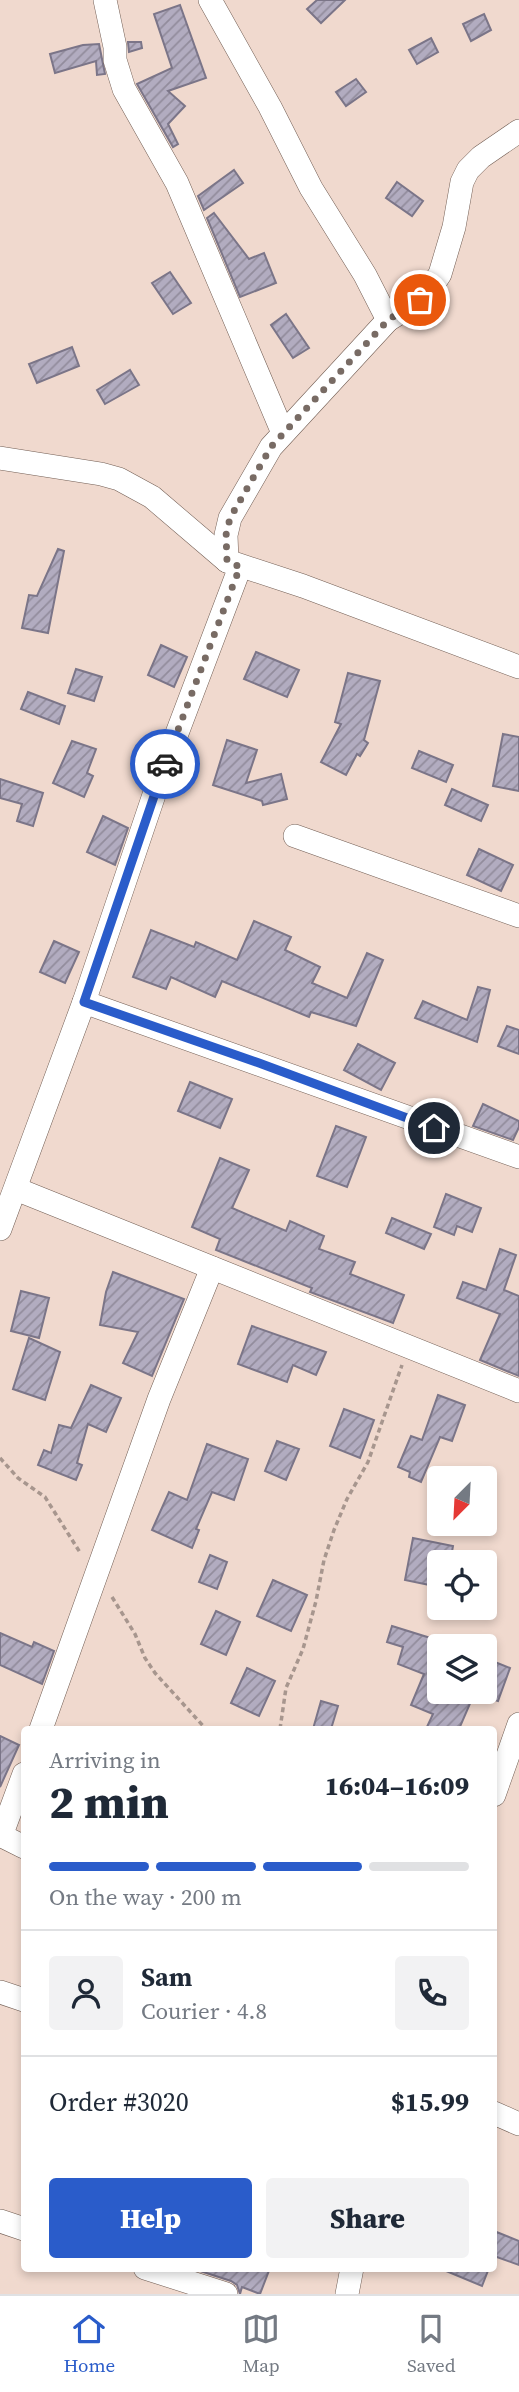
<!DOCTYPE html>
<html lang="en">
<head>
<meta charset="utf-8">
<style>
	body { margin:0; font-family:"Source Serif 4",serif; background:#f2f2f3; color:#1f2937; height:100vh; display:flex; flex-direction:column; font-size:26px; white-space:nowrap }
	* { box-sizing:border-box; margin:0 }
	p { font-size:23px; color:#747a83 }
	.icon { flex:none; width:38px; height:38px; fill:none; stroke:currentColor; stroke-width:2; stroke-linecap:round; stroke-linejoin:round }
	.map { position:relative; flex:1; overflow:hidden }
	.details { position:absolute; left:21px; top:1726px; width:476px; height:546px; display:flex; flex-direction:column; background:#fff; border-radius:7px; box-shadow:0 4px 10px #0003 }
	.details>* { flex:none }
	.needle { width:46px; rotate:204deg }
	.fabs { position:absolute; left:427px; top:1466px; display:grid; gap:14px }
	.fabs a { display:grid; place-items:center; width:70px; height:70px; border-radius:7px; background:#fff; box-shadow:0 4px 10px #0003; font-size:35px }
	.pin { position:absolute; display:grid; place-items:center; width:60px; height:60px; color:#fff; margin:-30px; border:4px solid #fff; border-radius:50%; box-shadow:0 2px 7px #0007 }
	.courier { position:absolute; display:grid; place-items:center; width:70px; height:70px; margin:-35px; border:5px solid #2a5cca; border-radius:50%; background:#fff; color:#222; box-shadow:0 2px 9px #0007 }
	.summary em { font-style:normal; font-weight:800 }
	.summary div { display:flex; flex-direction:column-reverse }
	.summary { display:flex; align-items:center; justify-content:space-between; height:119px; padding:0 28px }
	h1 { font-size:46px; font-weight:800; line-height:52px }
	.bar { display:grid; grid-template-columns:repeat(4,1fr); gap:10px 7px; align-content:center; height:84px; padding:0 28px }
	.bar i { height:9px; border-radius:5px; background:#e0e1e3 }
	.bar .on { background:#2a5cca }
	.bar p { grid-column:span 4 }
	.line { display:flex; align-items:center; gap:18px; padding:0 28px; border-top:2px solid #e0e1e3 }
	.line div { flex:1 }
	.round { display:grid; place-items:center; flex:none; width:74px; height:74px; border-radius:7px; background:#f2f2f3 }
	.button { display:flex; gap:14px; margin-top:auto; padding:14px 28px }
	.button a { flex:1; height:80px; border-radius:7px; background:#2a5cca; color:#fff; font-size:28px; font-weight:800; line-height:80px; text-align:center }
	.button a+a { background:#f2f2f3; color:#1f2937 }
	.dock { display:flex; justify-content:space-around; align-items:center; height:98px; border-top:2px solid #e0e1e3; background:#fff; font-size:19px; color:#747a83 }
	.dock a { display:grid; justify-items:center; gap:4px }
	.dock .on { color:#2a5cca }
	.map>svg:first-child { display:block }
	.building { fill:url(#building-hatch); stroke:#7b7588; stroke-width:2 }
	.lines { fill:none; stroke-linecap:round; stroke-linejoin:round }
	.street-casing { stroke:#725e54; stroke-width:24 }
	.path { stroke:#a7968e; stroke-width:3.5; stroke-dasharray:5 3.5; stroke-linecap:butt }
	.street { stroke:#fff; stroke-width:23 }
	.done { stroke:#786b64; stroke-width:7; stroke-dasharray:0 12.6 }
	.route { stroke:#2a5cca; stroke-width:9 }
</style>
</head>
<body>
<div class="map">
<svg width="519" height="2294" viewBox="0 0 519 2294">
	<defs>
		<pattern id="building-hatch" width="6" height="6" patternUnits="userSpaceOnUse" patternTransform="scale(1.75)"><rect width="6" height="6" fill="#b2acc0"/><path d="M-1 1l2-2M0 6l6-6M5 7l2-2" fill="none" stroke="#928c9c"/></pattern>
	</defs>
	<rect width="100%" height="100%" fill="#f0d9ce"/>
	<g class="building">
		<path d="M317 0H345L321 23 307 9Z"/>
		<path d="M180 5 206 78 168 91 185 106 168 124 178 144 173 147 137 84 172 68 154 14Z"/>
		<path d="M484 14 491 30 471 41 463 24Z"/>
		<path d="M431 38 438 52 417 64 409 50Z"/>
		<path d="M128 42H141L142 48 129 52Z"/>
		<path d="M99 44 105 74 97 75 96 61 55 73 50 54 83 45Z"/>
		<path d="M356 79 366 92 346 106 336 92Z"/>
		<path d="M234 170 243 183 204 210 198 196Z"/>
		<path d="M397 182 423 201 412 216 386 198Z"/>
		<path d="M214 213 249 259 264 253 276 283 240 297 207 218Z"/>
		<path d="M170 272 191 303 173 314 152 283Z"/>
		<path d="M286 314 309 348 293 358 271 325Z"/>
		<path d="M72 347 79 366 37 383 29 364Z"/>
		<path d="M130 370 139 385 105 404 97 390Z"/>
		<path d="M58 549 64 551 48 633 22 628 29 595 37 596Z"/>
		<path d="M161 645 187 657 174 687 148 675Z"/>
		<path d="M256 652 299 670 287 697 244 679Z"/>
		<path d="M76 669 102 677 94 701 68 693Z"/>
		<path d="M348 673 380 681 364 740 368 743 360 756 357 754 346 775 321 762 341 724 335 722Z"/>
		<path d="M28 692 65 706 59 724 21 709Z"/>
		<path d="M503 734 519 737V791L493 786Z"/>
		<path d="M227 740 257 750 246 783 281 774 287 799 263 805 262 801 213 785Z"/>
		<path d="M72 741 96 749 87 773 93 776 84 797 53 783Z"/>
		<path d="M419 751 453 765 446 782 412 768Z"/>
		<path d="M0 779 43 793 33 826 17 821 22 804 0 798Z"/>
		<path d="M452 789 488 805 481 821 445 805Z"/>
		<path d="M103 816 128 828 115 865 87 852Z"/>
		<path d="M479 849 513 865 501 891 467 875Z"/>
		<path d="M254 921 291 937 285 950 320 967 312 983 347 998 367 953 383 960 356 1026 311 1012 309 1017 222 981 215 997 171 977 166 989 133 977 151 930 194 947 196 942 237 960Z"/>
		<path d="M54 941 79 952 65 983 40 972Z"/>
		<path d="M478 987 490 990 477 1042 415 1018 423 1001 467 1020Z"/>
		<path d="M507 1026 519 1030V1054L498 1046Z"/>
		<path d="M358 1044 395 1063 381 1090 344 1070Z"/>
		<path d="M190 1082 232 1099 220 1128 178 1111Z"/>
		<path d="M483 1104 519 1121V1127L513 1140 473 1126Z"/>
		<path d="M336 1126 366 1137 347 1187 317 1176Z"/>
		<path d="M220 1158 249 1170 232 1208 286 1231 290 1221 324 1236 319 1249 355 1262 350 1274 404 1295 393 1323 310 1292 312 1288 216 1250 220 1239 192 1227Z"/>
		<path d="M446 1194 481 1208 472 1232 457 1226 454 1235 434 1227Z"/>
		<path d="M392 1218 431 1234 424 1249 386 1233Z"/>
		<path d="M500 1249 516 1255 504 1290 519 1296V1376L480 1360 500 1314 457 1298 463 1282 486 1290Z"/>
		<path d="M113 1272 184 1299 152 1376 123 1363 138 1332 100 1325 106 1292Z"/>
		<path d="M21 1291 49 1298 39 1338 11 1331Z"/>
		<path d="M252 1326 326 1352 316 1375 293 1365 287 1382 238 1364Z"/>
		<path d="M29 1338 60 1352 45 1400 13 1389Z"/>
		<path d="M91 1385 121 1398 106 1432 88 1424 77 1463 82 1465 76 1480 38 1465 44 1450 51 1453 59 1425 71 1428Z"/>
		<path d="M438 1395 465 1405 452 1441 440 1437 421 1482 409 1477 410 1472 398 1467 411 1436 422 1440Z"/>
		<path d="M344 1409 374 1420 360 1458 330 1446Z"/>
		<path d="M277 1441 299 1449 286 1480 265 1471Z"/>
		<path d="M207 1444 248 1459 234 1500 212 1492 196 1529 199 1530 192 1548 152 1530 169 1492 187 1500Z"/>
		<path d="M413 1538 453 1546 450 1563H439V1587L405 1580Z"/>
		<path d="M210 1555 227 1562 217 1589 199 1582Z"/>
		<path d="M273 1580 307 1595 291 1631 257 1616Z"/>
		<path d="M216 1611 240 1622 226 1655 201 1644Z"/>
		<path d="M392 1626 437 1640 439 1638V1692H475L459 1729H426L433 1714 411 1705 424 1674 398 1664 403 1647 387 1642Z"/>
		<path d="M0 1633 32 1647 34 1642 54 1651 42 1684 0 1665Z"/>
		<path d="M485 1658 510 1668 498 1701 485 1697Z"/>
		<path d="M247 1668 275 1681 259 1716 231 1703Z"/>
		<path d="M321 1701 338 1706 331 1729H313Z"/>
		<path d="M0 1736 19 1745 0 1787Z"/>
		<path d="M494 2231 519 2241V2265L494 2256Z"/>
		<path d="M191 2268H270L260 2294 242 2287 240 2294 237 2285 231 2281Z"/>
		<path d="M439 2268H489L482 2286Z"/>
	</g>
	<g class="lines">
		<defs>
			<g id="street">
				<path d="M105 0 115 47V60L124 89 177 183 283 433"/>
				<path d="M210 0 270 107 311 188 365 275 388 320"/>
				<path d="M0 458 101 474 119 479 152 497 227 561 303 586 519 667"/>
				<path d="M227 561 226 535 230 518 271 447 388 320 420 300 430 289 440 274 454 227 462 182 468 170 481 157 519 131"/>
				<path d="M295 836 519 916"/>
				<path d="M84 1002 519 1157"/>
				<path d="M16 1189 519 1391"/>
				<path d="M0 1229 84 1002 157 786 240 567"/>
				<path d="M41 1729 159 1399 212 1268"/>
				<path d="M494 1795 519 1724"/>
				<path d="M0 1835 24 1847"/>
				<path d="M1 1836 24 1774"/>
				<path d="M0 1992 24 2000"/>
				<path d="M494 2113 519 2124"/>
				<path d="M0 2221 24 2229"/>
				<path d="M145 2268 226 2294"/>
				<path d="M347 2294 352 2268"/>
			</g>
		</defs>
		<use href="#street" class="street-casing"/>
		<g class="path">
			<path d="M0 1458 18 1478 45 1497 81 1554"/>
			<path d="M112 1597 135 1634 145 1658 155 1673 206 1729"/>
			<path d="M280 1729 286 1688 303 1649 316 1601 324 1560 334 1530 347 1499 368 1462 402 1365"/>
		</g>
		<use href="#street" class="street"/>
	</g>
	<g class="lines">
		<path class="done" d="M165 764 240 567 227 561 226 535 230 518 271 447 388 320 420 300"/>
		<path class="route" d="M165 764 84 1002 259 1063 434 1128"/>
	</g>
</svg>
<div class="fabs">
<a><svg class="needle" viewBox="-14 -14 28 28"><path d="M0-13l5 13h-10z" fill="#e53935"/><path d="M0 13l5-13h-10z" fill="#747a83"/></svg></a>
<a><svg class="icon" aria-label="locate" viewBox="0 0 24 24"><circle cx="12" cy="12" r="6"/><path d="M12 2v4M12 18v4M2 12h4M18 12h4"/></svg></a>
<a><svg class="icon" aria-label="layers" viewBox="0 0 24 24"><path d="M12 4l9 5-9 5-9-5zM3 14l9 5 9-5"/></svg></a>
</div>
<div class="pin" style="left:420px;top:300px;background:#ea580c"><svg class="icon" aria-label="bag" viewBox="0 0 24 24"><path d="M5 8h14l-1 12H6zM9 8a3 3 0 0 1 6 0"/></svg></div>
<div class="pin" style="left:434px;top:1128px;background:#1f2937"><svg class="icon" aria-label="home" viewBox="0 0 24 24"><path d="M3 11l9-7 9 7M6 9v11h12V9"/></svg></div>
<div class="courier" style="left:165px;top:764px"><svg class="icon" aria-label="car" viewBox="0 0 24 24"><path d="M5 17H2v-5l4-1 3-4h7l3 4 3 1v5h-3M9 17h6M6 11h13"/><circle cx="7" cy="17" r="2"/><circle cx="17" cy="17" r="2"/></svg></div>
<section class="details">
<div class="summary"><div><h1>2 min</h1><p>Arriving in</p></div><em>16:04–16:09</em></div>
<div class="bar"><i class="on"></i><i class="on"></i><i class="on"></i><i></i><p>On the way · 200 m</p></div>
<div class="line" style="height:126px"><a class="round"><svg class="icon" aria-label="person" viewBox="0 0 24 24"><circle cx="12" cy="8" r="4"/><path d="M4 21q1-7 8-7t8 7"/></svg></a><div><b>Sam</b><p>Courier · 4.8</p></div><a class="round"><svg class="icon" aria-label="phone" viewBox="0 0 24 24"><path d="M5 4h4l2 5-3 2q2 4 5 5l2-3 5 2v4C11 20 4 13 5 4z"/></svg></a></div>
<div class="line" style="height:91px"><div>Order #3020</div><b>$15.99</b></div>
<div class="button"><a>Help</a><a>Share</a></div>
</section>
</div>
<nav class="dock">
<a class="on"><svg class="icon" aria-label="home" viewBox="0 0 24 24"><path d="M3 11l9-7 9 7M6 9v11h12V9"/></svg>Home</a>
<a><svg class="icon" aria-label="map" viewBox="0 0 24 24"><path d="M3 6l6-2 6 2 6-2v14l-6 2-6-2-6 2zM9 4v14M15 6v14"/></svg>Map</a>
<a><svg class="icon" aria-label="saved" viewBox="0 0 24 24"><path d="M7 4h10v16l-5-4-5 4z"/></svg>Saved</a>
</nav>
</body>
</html>
